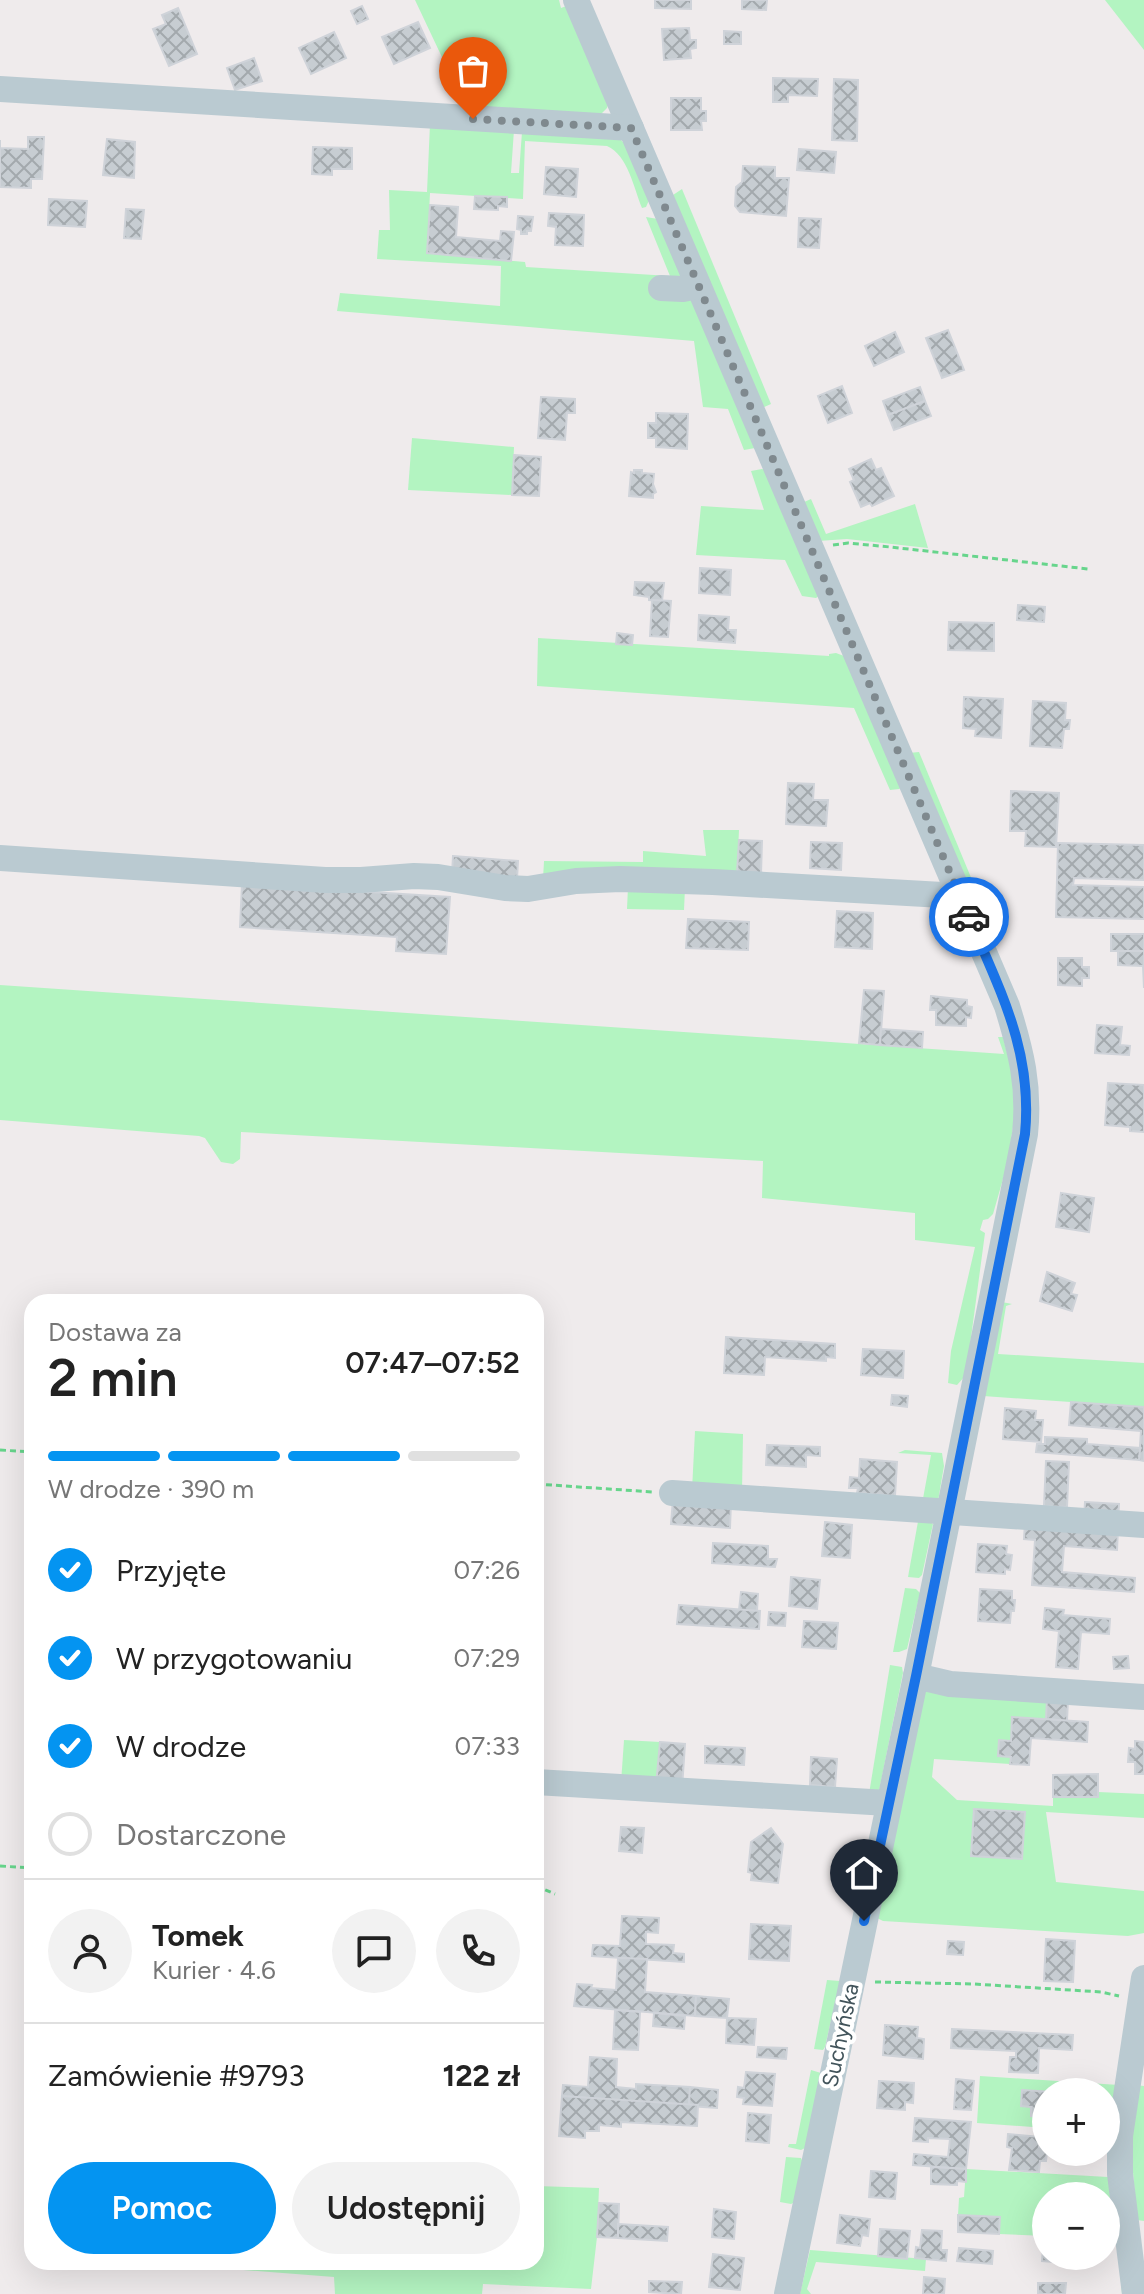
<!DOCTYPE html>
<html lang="pl">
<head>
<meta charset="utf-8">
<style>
	body { margin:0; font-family:Figtree,sans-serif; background:#f2f2f2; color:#222; height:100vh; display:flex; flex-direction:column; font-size:30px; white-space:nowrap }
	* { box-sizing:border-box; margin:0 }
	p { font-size:26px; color:#767676 }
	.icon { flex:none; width:44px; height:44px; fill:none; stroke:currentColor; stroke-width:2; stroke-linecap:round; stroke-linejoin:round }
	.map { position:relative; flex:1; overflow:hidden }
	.panel { position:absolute; left:24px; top:1294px; width:520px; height:976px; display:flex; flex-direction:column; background:#fff; border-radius:24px; box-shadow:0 8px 32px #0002 }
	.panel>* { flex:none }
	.buttons { position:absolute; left:1032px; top:2078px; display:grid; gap:16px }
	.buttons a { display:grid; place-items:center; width:88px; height:88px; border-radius:50%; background:#fff; box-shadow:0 8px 32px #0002; font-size:40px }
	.pin { position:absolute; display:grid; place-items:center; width:68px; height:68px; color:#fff; margin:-82px -34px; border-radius:50% 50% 50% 0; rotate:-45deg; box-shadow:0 0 8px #0007 }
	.pin .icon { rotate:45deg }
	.courier { position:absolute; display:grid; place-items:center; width:80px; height:80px; margin:-40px; border:6px solid #1a73e8; border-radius:50%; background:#fff; color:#222; box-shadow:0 2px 10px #0007 }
	.head em { font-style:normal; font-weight:600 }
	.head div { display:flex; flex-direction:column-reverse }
	.head { display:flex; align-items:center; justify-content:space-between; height:136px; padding:0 24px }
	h1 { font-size:52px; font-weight:600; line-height:60px }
	.bar { display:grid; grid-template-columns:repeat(4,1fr); gap:12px 8px; align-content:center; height:96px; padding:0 24px }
	.bar i { height:10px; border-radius:6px; background:#e0e0e0 }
	.bar .current { background:#0494f1 }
	.bar p { grid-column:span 4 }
	.line { display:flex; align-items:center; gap:20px; padding:0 24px; border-top:2px solid #e0e0e0 }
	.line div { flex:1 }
	.round { display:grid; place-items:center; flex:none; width:84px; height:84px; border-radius:42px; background:#f2f2f2 }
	ol { padding:0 24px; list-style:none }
	li { display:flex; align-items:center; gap:24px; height:88px }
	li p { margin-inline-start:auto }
	li .icon { padding:8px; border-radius:50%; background:#0494f1; color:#fff; stroke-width:4 }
	li:last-child { color:#767676 }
	li i { width:44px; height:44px; border:4px solid #e0e0e0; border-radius:50% }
	.button { display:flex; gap:16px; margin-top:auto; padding:16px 24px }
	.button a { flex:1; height:92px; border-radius:48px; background:#0494f1; color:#fff; font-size:32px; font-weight:600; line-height:92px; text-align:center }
	.button a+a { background:#f2f2f2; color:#222 }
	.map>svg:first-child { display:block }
	.green { fill:#b3f4c1 }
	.building { fill:url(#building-cross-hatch); stroke:#cfd3d9; stroke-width:2 }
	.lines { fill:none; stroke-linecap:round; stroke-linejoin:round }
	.path { stroke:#67d58c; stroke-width:3; stroke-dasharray:6 4; stroke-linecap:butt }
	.minor { stroke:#bacad1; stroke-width:26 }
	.done { stroke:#7f898e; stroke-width:8; stroke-dasharray:0 14.4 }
	.route { stroke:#1a73e8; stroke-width:10 }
	.labels { text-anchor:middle; stroke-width:8; stroke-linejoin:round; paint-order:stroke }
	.street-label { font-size:22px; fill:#42545b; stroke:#fff }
</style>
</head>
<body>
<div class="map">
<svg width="1144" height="2294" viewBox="0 0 1144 2294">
	<defs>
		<pattern id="building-cross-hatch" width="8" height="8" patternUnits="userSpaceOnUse" patternTransform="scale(2)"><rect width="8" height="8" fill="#c7cdd2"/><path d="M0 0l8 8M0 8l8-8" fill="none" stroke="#a3a9ad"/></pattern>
	</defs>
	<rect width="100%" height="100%" fill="#efebec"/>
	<g class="green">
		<path d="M415 0H559L561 8 569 5 609 101 607 108 600 115 465 106Z"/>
		<path d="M1105 0H1144V50Z"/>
		<path d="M430 124 514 130 511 173H519L522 132 621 140 627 146 650 198 646 207 642 208C634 189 628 155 607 146L525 141 523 199 430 193 427 253 525 262 526 267 670 276 646 217 658 219 755 448 744 450 728 409 703 407 694 341 337 311 340 293 500 306 501 266 377 259 379 230H390L389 190 427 192Z"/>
		<path d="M682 189 771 404 762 408 673 195Z"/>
		<path d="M412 438 514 447 512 495 408 490Z"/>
		<path d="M762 469 768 471 820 595 816 598 802 596 785 560 696 555 701 506 764 510 751 471Z"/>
		<path d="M811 499 826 534 915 504 928 548 847 539 818 541 802 503Z"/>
		<path d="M538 638 829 656V654L836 653 844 656 902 787 899 789 890 790 854 708 537 686Z"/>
		<path d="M919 752 994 933H987L909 753Z"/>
		<path d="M703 830H739L737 873 543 879 544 861 643 862V851L706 856Z"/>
		<path d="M628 887 685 888 684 910 627 909Z"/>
		<path d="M0 985 1004 1054 998 1037H1003L1018 1095 1007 1165 993 1214 988 1219 983 1220 980 1230 985 1233 966 1375 957 1385 948 1383 951 1351 975 1247 915 1240V1213L762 1198 763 1161 241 1132 240 1159 233 1164 221 1162 205 1138 199 1136 0 1120Z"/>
		<path d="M1002 1302 1012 1304 1006 1306 998 1354 1144 1363V1407L983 1396Z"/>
		<path d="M695 1431 743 1434 742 1492 692 1490Z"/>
		<path d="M905 1450 942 1453 944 1466 938 1501 922 1504 931 1455 898 1453Z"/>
		<path d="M919 1516 933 1524 922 1575 919 1578 908 1577Z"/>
		<path d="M905 1588 916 1589 920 1593 907 1649 899 1652H893Z"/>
		<path d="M890 1665 902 1667 903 1673 879 1791 869 1794Z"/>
		<path d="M923 1690 1048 1695 1046 1719 1013 1717 1011 1741 999 1740 1011 1757 1010 1764 934 1759 932 1777 957 1800 1053 1806V1797H1098V1792L1144 1794V1818L1046 1812 1056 1882 1144 1891V1933L1128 1936 883 1921 875 1917Z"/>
		<path d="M624 1740 660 1742 656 1786 621 1783Z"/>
		<path d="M827 1980 840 1981 825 2047 823 2050 814 2049Z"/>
		<path d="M811 2070 821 2073 805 2148 801 2150 788 2147 789 2144H796Z"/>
		<path d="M980 2076 1119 2085 1111 2132H1106V2092H1046V2128L977 2123Z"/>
		<path d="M1135 2085 1144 2086V2221L1137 2220 1129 2125Z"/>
		<path d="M786 2157 801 2158 803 2163 795 2202 791 2204 780 2202Z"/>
		<path d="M966 2169 1108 2177 1127 2294H1122L1117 2238 1106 2237V2196H1046V2236L999 2234 1000 2217 958 2215 959 2198 964 2197Z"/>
		<path d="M536 2186 599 2188 597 2237 591 2289 483 2284 482 2294H335L334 2277 166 2264 536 2262Z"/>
		<path d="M810 2250 926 2259 925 2271 816 2262 807 2289 811 2294H800Z"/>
	</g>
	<g class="building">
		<path d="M655 0H691V9L655 8Z"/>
		<path d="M742 0H767L766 10 742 9Z"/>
		<path d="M362 6 368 19 357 24 351 11Z"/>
		<path d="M178 8 197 54 169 66 153 29 166 24 162 15Z"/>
		<path d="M418 22 430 48 394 64 382 37Z"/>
		<path d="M689 28 690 40H696V48L690 49 691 58 664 60 662 29Z"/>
		<path d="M724 31 741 32V44H724Z"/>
		<path d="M334 32 346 58 311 74 299 48Z"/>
		<path d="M254 58 262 81 235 90 227 68Z"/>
		<path d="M773 78 818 79 817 96 788 95V102H773Z"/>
		<path d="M834 79 858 80 857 141 832 140Z"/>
		<path d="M671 98H701V111H706V121H701L702 130H671Z"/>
		<path d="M28 137H44L42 179H31V188L0 187V140V148L28 149Z"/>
		<path d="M107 139 135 142 134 178 103 175Z"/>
		<path d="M313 147 352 148V169H332V175L312 174Z"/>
		<path d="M799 149 836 152 834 173 797 170Z"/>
		<path d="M743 166 775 167V178H789L786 216 740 212 735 206 736 187 742 182Z"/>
		<path d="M546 167 578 169 576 197 544 194Z"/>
		<path d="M475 196 507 197V207L498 206V210L474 209Z"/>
		<path d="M49 199 87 201 85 227 48 225Z"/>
		<path d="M430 205 458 207 456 237 500 241 501 231 514 232 511 261 427 253Z"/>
		<path d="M126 209 144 210 141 239 124 238Z"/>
		<path d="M549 213 584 215 583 246 555 245 556 227 548 226Z"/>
		<path d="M518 216 533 217 531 231H527V234H521V230L517 229Z"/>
		<path d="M799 218 821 219 819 248 798 247Z"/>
		<path d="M948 330 964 370 942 378 926 338Z"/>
		<path d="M895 332 904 352 874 366 865 346Z"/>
		<path d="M842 386 852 413 828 423 818 396Z"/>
		<path d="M920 387 925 401 888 415 883 401Z"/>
		<path d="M541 397 575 399V413H567L565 440 538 438Z"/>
		<path d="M925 401 931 416 894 430 888 415Z"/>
		<path d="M656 413 688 414 687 449 656 447V438H648V423H656Z"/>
		<path d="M514 455 541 457 539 496 512 495Z"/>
		<path d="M871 459 876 470 881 468 894 496 872 506 870 503 861 507 850 482 854 480 849 469Z"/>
		<path d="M634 470H642V473L654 474 653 484 656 492 653 494V498L629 496 631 472 634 473Z"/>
		<path d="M700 568 731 570 730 595 699 593Z"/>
		<path d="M635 582 664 583 662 601 649 600V597L634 595Z"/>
		<path d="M652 600 671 601 668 637 650 636Z"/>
		<path d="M1018 605 1045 607 1044 622 1017 620Z"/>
		<path d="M699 615 729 617 728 630H736L735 643 698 640Z"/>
		<path d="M949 622 994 623V651L948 650Z"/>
		<path d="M617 633 633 635 632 645 616 644Z"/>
		<path d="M964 697 1003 699 1001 738 975 736 976 729 963 728Z"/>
		<path d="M1033 701 1066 703 1065 720H1070L1069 729H1064L1062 748 1030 746Z"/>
		<path d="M788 783 814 784 813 800H828L826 826 786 824Z"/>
		<path d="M1011 791 1059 793 1056 847 1025 846 1026 831H1010Z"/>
		<path d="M739 840 762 841 761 874 737 873Z"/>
		<path d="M811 842 842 843 841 870 810 868Z"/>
		<path d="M1058 843 1144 845V880L1074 878 1073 885 1144 887V919L1056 917Z"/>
		<path d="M453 856 518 861 517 879 452 874Z"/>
		<path d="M242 884 450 897 446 954 396 951 397 937 240 927Z"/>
		<path d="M837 911 873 913 872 949 835 947Z"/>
		<path d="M688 919 749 922 748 950 686 948Z"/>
		<rect x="1111" y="934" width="33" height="17"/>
		<path d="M1118 951H1144V988L1143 966 1118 965Z"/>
		<path d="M1058 958H1082V967H1089V978H1082V986L1058 985Z"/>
		<path d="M864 990 884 991 880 1045 859 1043Z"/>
		<path d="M931 996 967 1000V1006L972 1007 971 1018 966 1017V1026L936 1025V1010H930Z"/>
		<path d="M1097 1025 1122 1027 1120 1045 1130 1046 1129 1055 1095 1053Z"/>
		<path d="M881 1029 923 1032 922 1048 880 1045Z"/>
		<path d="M1108 1083 1144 1085V1132L1130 1131V1127L1105 1125Z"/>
		<path d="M1061 1193 1094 1198 1089 1232 1056 1227Z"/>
		<path d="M1047 1272 1075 1283 1071 1294 1077 1295 1072 1311 1040 1301Z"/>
		<path d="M726 1337 835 1344V1358L826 1357V1361L765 1357 764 1375 724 1373Z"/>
		<path d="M863 1349 904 1351 903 1378 861 1375Z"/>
		<path d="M892 1395 908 1396 907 1407 891 1405Z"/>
		<path d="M1071 1402 1144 1407V1461L1139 1460 1141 1431 1069 1425Z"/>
		<path d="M1005 1408 1036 1411 1035 1420H1043L1041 1442 1003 1439Z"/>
		<path d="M1045 1437 1087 1439V1444L1140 1448 1139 1460 1036 1452 1037 1444H1045Z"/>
		<path d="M767 1445 820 1447V1456L806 1455V1467L766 1465Z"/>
		<path d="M860 1459 897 1462 895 1496 857 1493 858 1488H849L850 1477 859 1478Z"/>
		<path d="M1046 1461 1069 1462 1067 1507 1044 1506Z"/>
		<path d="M673 1499 731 1502 730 1528 671 1524Z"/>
		<path d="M1085 1502 1119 1504 1118 1521 1084 1519Z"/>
		<path d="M825 1522 852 1525 850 1558 822 1556Z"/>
		<path d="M1025 1522 1118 1529 1117 1550 1064 1546 1062 1572 1135 1578 1134 1592 1032 1585 1035 1540 1024 1539Z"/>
		<path d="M713 1543 768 1546V1559H777L775 1567 712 1563Z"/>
		<path d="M978 1544 1007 1546 1006 1554 1012 1555 1010 1570 1005 1569V1574L976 1572Z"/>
		<path d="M791 1577 820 1580 817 1609 789 1606Z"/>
		<path d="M980 1589 1012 1591V1600H1015L1014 1611H1011L1010 1623 978 1621Z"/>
		<path d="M741 1592 758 1594 757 1611 739 1610Z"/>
		<path d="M679 1605 760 1611 759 1629 677 1624Z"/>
		<path d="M1045 1608 1064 1610 1063 1615 1110 1619 1109 1634 1081 1632 1078 1669 1056 1667 1059 1631 1043 1629Z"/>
		<path d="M769 1612 786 1613 785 1626 768 1625Z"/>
		<path d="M804 1621 838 1623 836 1649 802 1647Z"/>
		<path d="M1128 1656 1129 1668 1114 1669 1113 1657Z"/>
		<path d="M1047 1698 1068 1700 1067 1721 1046 1719Z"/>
		<path d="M1012 1717 1088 1722 1087 1742 1031 1738 1029 1765 1010 1764 1011 1757 998 1756 999 1740 1011 1741Z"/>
		<path d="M1135 1741 1144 1742V1774H1135V1762H1128L1129 1748 1135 1749Z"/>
		<path d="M660 1742 685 1744 682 1788 656 1786Z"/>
		<path d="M705 1746 745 1748 744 1765 705 1763Z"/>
		<path d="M811 1757 837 1759 835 1787 810 1785Z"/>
		<path d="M1098 1774V1797H1053V1775Z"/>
		<path d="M974 1809 1025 1812 1022 1859 971 1856Z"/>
		<path d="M621 1827 644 1828 642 1853 619 1851Z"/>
		<path d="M771 1828 783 1844 778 1883 751 1880 752 1873 748 1872 751 1842Z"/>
		<path d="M622 1916 659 1918 658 1933 646 1932V1944L674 1945 673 1953 684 1954V1962L592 1956 593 1945 620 1946Z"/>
		<path d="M751 1924 791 1926 789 1961 749 1959Z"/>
		<path d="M1046 1939 1075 1941 1073 1982 1044 1981Z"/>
		<path d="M948 1941 964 1942 963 1955 947 1954Z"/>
		<path d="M618 1958 647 1959 645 1992 696 1996 695 2016 574 2006 577 1984 592 1985 591 1988 616 1990Z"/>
		<path d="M696 1996 729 1999 727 2018 695 2016Z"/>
		<path d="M615 2010 640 2012 638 2050 613 2049Z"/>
		<path d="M654 2013 685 2016 684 2029 653 2026Z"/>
		<path d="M727 2018 756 2019 754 2045 726 2043Z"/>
		<path d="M885 2025 918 2027 917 2038 924 2039 923 2059 883 2055Z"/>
		<path d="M952 2029 1073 2035 1072 2050 1039 2048 1038 2073 1009 2072 1010 2057H1016V2051L951 2048Z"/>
		<path d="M758 2047 787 2048 786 2059 757 2057Z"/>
		<path d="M590 2057 617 2059 616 2087 636 2089V2084L690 2087 689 2106 562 2096 563 2085 588 2087Z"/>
		<path d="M746 2072 775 2074 772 2106 743 2104 744 2098 737 2097 738 2087 744 2088Z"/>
		<path d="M956 2079 974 2081 971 2110 954 2109Z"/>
		<path d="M879 2081 914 2083 913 2103 905 2102V2110L877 2108Z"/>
		<path d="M690 2087 718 2090 717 2108 689 2106Z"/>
		<path d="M1022 2090 1054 2092H1046V2117L1031 2116V2107L1021 2106Z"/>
		<path d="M562 2096 698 2105 697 2126 621 2122V2127L599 2125V2131H585V2138L559 2136Z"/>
		<path d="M748 2113 771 2115 769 2143 746 2141Z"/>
		<path d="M915 2118 971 2122 966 2169 913 2165 914 2154 948 2157 950 2139 928 2138V2142L913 2141Z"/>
		<path d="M1008 2134 1040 2137 1039 2147H1046L1047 2152 1046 2161H1040L1039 2172 1009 2170 1012 2148 1007 2147Z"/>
		<path d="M931 2167 966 2169V2182L957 2181V2185L931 2184Z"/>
		<path d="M871 2171 897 2173 895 2199 869 2197Z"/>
		<path d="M599 2203 619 2204 618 2238 597 2237Z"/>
		<path d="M714 2209 736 2212 734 2239 712 2237Z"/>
		<path d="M840 2215 870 2219 868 2236 862 2235 860 2246 837 2243Z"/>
		<path d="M958 2215 1000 2217 999 2234 958 2232Z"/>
		<path d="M618 2224 668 2227 667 2241 618 2238Z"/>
		<path d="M880 2229 910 2231 907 2259 878 2256Z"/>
		<path d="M922 2230 942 2231 941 2250H947L946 2261 915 2258 916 2247 920 2248Z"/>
		<path d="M1044 2236H1046V2256H1069L1068 2263 1042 2261Z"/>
		<path d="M959 2248 993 2251 992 2264 957 2261Z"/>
		<path d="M713 2254 744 2258 740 2290 709 2287Z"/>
		<path d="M924 2277 945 2279 944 2294H923Z"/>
		<path d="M649 2281 682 2282 681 2294 649 2292Z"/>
		<path d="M1038 2283H1066L1065 2294H1038Z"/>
	</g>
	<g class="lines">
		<g class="path">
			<path d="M833 545 848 543 890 547 1088 569"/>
			<path d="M0 1450 32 1452"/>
			<path d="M536 1484 653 1492"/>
			<path d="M0 1866 32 1868"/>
			<path d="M536 1886 555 1894"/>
			<path d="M875 1982 974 1984 1101 1992 1119 1996"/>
		</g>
		<g class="minor">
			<path d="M576 0 1007 1006C1021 1051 1030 1086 1025 1134L916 1676 787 2294"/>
			<path d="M0 89 631 128"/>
			<path d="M661 288 683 289 698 286"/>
			<path d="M0 858 325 880H361L414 876 438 877 505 888 528 889 576 881 620 879 713 882 960 896"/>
			<path d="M672 1493 1144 1525"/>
			<path d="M916 1676 950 1684 1144 1697"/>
			<path d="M536 1782 888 1803"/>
			<path d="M1135 2294 1120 2174V2136L1144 1978"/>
		</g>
	</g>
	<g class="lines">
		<path class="done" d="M473 119 631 128 969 917"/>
		<path class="route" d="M864 1921 916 1676 1025 1134C1033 1051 1000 991 969 917"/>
	</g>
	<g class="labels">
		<g class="street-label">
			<text transform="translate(840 2035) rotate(-78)" y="8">Suchyńska</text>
		</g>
	</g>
</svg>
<div class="buttons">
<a>+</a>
<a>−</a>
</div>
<div class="pin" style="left:473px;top:119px;background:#ea580c"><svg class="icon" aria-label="bag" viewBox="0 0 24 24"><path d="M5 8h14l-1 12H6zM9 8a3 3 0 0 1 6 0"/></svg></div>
<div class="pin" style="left:864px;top:1921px;background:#1f2937"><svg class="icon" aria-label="home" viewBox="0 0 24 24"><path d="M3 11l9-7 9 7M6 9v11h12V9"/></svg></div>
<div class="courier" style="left:969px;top:917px"><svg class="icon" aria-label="car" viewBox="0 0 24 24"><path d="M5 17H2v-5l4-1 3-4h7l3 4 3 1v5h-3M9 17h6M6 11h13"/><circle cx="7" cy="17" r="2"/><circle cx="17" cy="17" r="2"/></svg></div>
<section class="panel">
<div class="head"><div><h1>2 min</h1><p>Dostawa za</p></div><em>07:47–07:52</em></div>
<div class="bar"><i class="current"></i><i class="current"></i><i class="current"></i><i></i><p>W drodze · 390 m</p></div>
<ol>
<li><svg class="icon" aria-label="check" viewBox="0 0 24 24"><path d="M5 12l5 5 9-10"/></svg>Przyjęte<p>07:26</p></li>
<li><svg class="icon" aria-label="check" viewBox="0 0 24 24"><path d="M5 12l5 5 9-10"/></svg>W przygotowaniu<p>07:29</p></li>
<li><svg class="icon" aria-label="check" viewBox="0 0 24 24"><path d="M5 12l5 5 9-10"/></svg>W drodze<p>07:33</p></li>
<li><i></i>Dostarczone</li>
</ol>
<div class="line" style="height:144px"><a class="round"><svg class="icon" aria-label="person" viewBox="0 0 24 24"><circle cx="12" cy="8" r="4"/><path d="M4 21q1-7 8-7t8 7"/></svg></a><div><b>Tomek</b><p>Kurier · 4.6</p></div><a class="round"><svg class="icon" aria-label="chat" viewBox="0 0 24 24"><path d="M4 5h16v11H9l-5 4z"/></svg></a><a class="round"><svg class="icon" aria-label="phone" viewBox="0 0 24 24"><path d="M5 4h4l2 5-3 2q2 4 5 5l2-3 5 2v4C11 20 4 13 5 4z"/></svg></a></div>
<div class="line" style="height:104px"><div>Zamówienie #9793</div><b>122 zł</b></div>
<div class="button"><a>Pomoc</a><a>Udostępnij</a></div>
</section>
</div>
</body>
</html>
